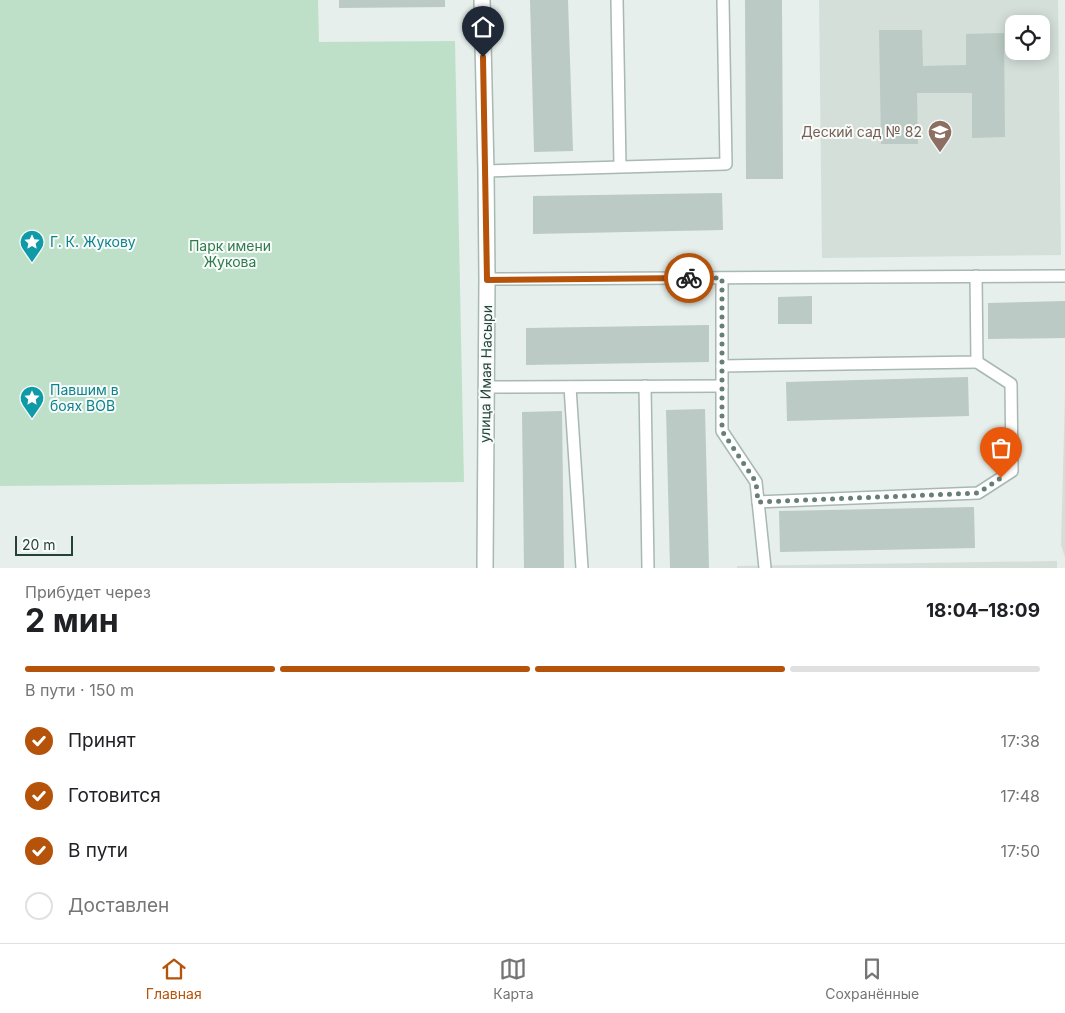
<!DOCTYPE html>
<html lang="ru">
<head>
<meta charset="utf-8">
<style>
	body { margin:0; font-family:Inter,sans-serif; background:#f2f2f2; color:#202124; height:100vh; display:flex; flex-direction:column; font-size:19px; white-space:nowrap }
	* { box-sizing:border-box; margin:0 }
	p { font-size:16px; color:#757577 }
	.icon { flex:none; width:28px; height:28px; fill:none; stroke:currentColor; stroke-width:2; stroke-linecap:round; stroke-linejoin:round }
	.map { position:relative; height:568px; overflow:hidden }
	.drawer { display:flex; flex-direction:column; background:#fff; flex:1 }
	.drawer>* { flex:none }
	.controls { position:absolute; left:1005px; top:15px; display:grid; gap:10px }
	.controls a { display:grid; place-items:center; width:45px; height:45px; border-radius:10px; background:#fff; box-shadow:0 2px 12px #0003; font-size:25px }
	.scale { position:absolute; left:15px; bottom:12px; width:58px; box-sizing:border-box; padding-left:5px; border:2px solid #24423a; border-top:0; font-size:14px; line-height:18px; white-space:nowrap; color:#24423a; -webkit-text-stroke:4px #f7fbf9; paint-order:stroke }
	.pin { position:absolute; display:grid; place-items:center; width:42px; height:42px; color:#fff; margin:-51px -21px; border-radius:50% 50% 50% 0; rotate:-45deg; box-shadow:0 0 5px #0007 }
	.pin .icon { rotate:45deg }
	.courier { position:absolute; display:grid; place-items:center; width:50px; height:50px; margin:-25px; border:4px solid #b45309; border-radius:50%; background:#fff; color:#222; box-shadow:0 1px 6px #0007 }
	.summary em { font-style:normal; font-weight:700 }
	.summary div { display:flex; flex-direction:column-reverse }
	.summary { display:flex; align-items:center; justify-content:space-between; height:85px; padding:0 25px }
	h1 { font-size:32px; font-weight:700; line-height:38px }
	.bar { display:grid; grid-template-columns:repeat(4,1fr); gap:8px 5px; align-content:center; height:60px; padding:0 25px }
	.bar i { height:6px; border-radius:4px; background:#e0e0e0 }
	.bar .active { background:#b45309 }
	.bar p { grid-column:span 4 }
	ol { padding:0 25px; list-style:none }
	li { display:flex; align-items:center; gap:15px; height:55px }
	li p { margin-inline-start:auto }
	li .icon { padding:5px; border-radius:50%; background:#b45309; color:#fff; stroke-width:4 }
	li:last-child { color:#757577 }
	li i { width:28px; height:28px; border:2px solid #e0e0e0; border-radius:50% }
	.tab-bar { display:flex; justify-content:space-around; align-items:center; height:70px; border-top:1px solid #e0e0e0; background:#fff; font-size:14px; color:#757577 }
	.tab-bar a { display:grid; justify-items:center; gap:2px }
	.tab-bar .active { color:#b45309 }
	.map>svg:first-child { display:block }
	.built { fill:#d4dfda; fill-rule:evenodd }
	.green { fill:#bfe0c8 }
	.building { fill:#bbcac4 }
	.lines { fill:none; stroke-linecap:round; stroke-linejoin:round }
	.service-casing { stroke:#a8b8b2; stroke-width:14 }
	.tertiary-casing { stroke:#a8b8b2; stroke-width:18 }
	.service { stroke:#fff; stroke-width:11 }
	.tertiary { stroke:#fff; stroke-width:15 }
	.done { stroke:#687f78; stroke-width:5; stroke-dasharray:0 9 }
	.route { stroke:#b45309; stroke-width:6 }
	.labels { text-anchor:middle; stroke-width:4; stroke-linejoin:round; paint-order:stroke }
	.education-label { font-size:14px; fill:#785e54; stroke:#f7fbf9; text-anchor:end }
	.culture-label { font-size:14px; fill:#0d838f; stroke:#f7fbf9; text-anchor:start }
	.park-label { font-size:14px; fill:#2d7a4b; stroke:#f7fbf9 }
	.street-label { font-size:14px; fill:#24423a; stroke:#f7fbf9 }
</style>
</head>
<body>
<div class="map">
<svg width="1065" height="568" viewBox="0 0 1065 568">
	<rect width="100%" height="100%" fill="#e6efeb"/>
	<g class="built">
		<path d="M819 0H1058L1061 255 822 258ZM1014 24H1041V51H1014Z"/>
		<path d="M1065 393V557L1061 545Z"/>
		<path d="M1057 561V568H737V566Z"/>
	</g>
	<path class="green" d="M0 0H318L319 42 455 41 464 482 0 486Z"/>
	<g class="building">
		<path d="M339 0H445V7L339 8Z"/>
		<path d="M530 0H568L573 151 534 152Z"/>
		<path d="M745 0H782L783 179H746Z"/>
		<path d="M879 30H922L923 66 966 65V34L1004 33 1005 137 972 138V93H917L918 144H881Z"/>
		<path d="M722 193 723 230 533 234V196Z"/>
		<path d="M812 296V324H778V297Z"/>
		<path d="M1065 301V338L988 339V303Z"/>
		<path d="M709 325V362L526 365V328Z"/>
		<path d="M968 377 969 416 787 421 786 382Z"/>
		<path d="M705 409 709 568H670L666 410Z"/>
		<path d="M562 411 564 568H524L522 412Z"/>
		<path d="M974 507 975 548 780 552 779 511Z"/>
	</g>
	<g class="lines">
		<defs>
			<g id="service">
				<path d="M617 0 620 166"/>
				<path d="M486 171 726 164 723 0"/>
				<path d="M722 278V366L977 362 976 276"/>
				<path d="M487 279 1065 276"/>
				<path d="M722 366V431L756 482 765 568"/>
				<path d="M645 386 648 568"/>
				<path d="M486 387 722 386"/>
				<path d="M570 387 582 568"/>
				<path d="M758 502 978 493 1012 471 1011 384 977 362"/>
			</g>
			<path id="tertiary" d="M482 0 486 171 487 279 485 568"/>
		</defs>
		<use href="#service" class="service-casing"/>
		<use href="#tertiary" class="tertiary-casing"/>
		<use href="#service" class="service"/>
		<use href="#tertiary" class="tertiary"/>
	</g>
	<g class="lines">
		<path class="done" d="M689 278H722V431L756 482 758 502 978 493 1001 478"/>
		<path class="route" d="M483 57 487 280 689 278"/>
	</g>
	<defs>
		<symbol id="school-pin" viewBox="-11 -11 22 30"><path d="M0 17L-7.5 6A9.5 9.5 0 1 1 7.5 6Z" fill="#8d6e63" stroke="#f7fbf9"/><path d="M0-5L7-2L0 1L-7-2ZM-4 1L0 2.5L4 1V4Q0 6-4 4Z" fill="#fff"/></symbol>
		<symbol id="sight-pin" viewBox="-11 -11 22 30"><path d="M0 17L-7.5 6A9.5 9.5 0 1 1 7.5 6Z" fill="#0f9aa8" stroke="#f7fbf9"/><path d="M0-6L1.8-2.2L6-1.7L2.9 1.2L3.7 5.4L0 3.3L-3.7 5.4L-2.9 1.2L-6-1.7L-1.8-2.2Z" fill="#fff"/></symbol>
	</defs>
	<g fill-rule="evenodd">
		<use href="#school-pin" x="926" y="118" width="28" height="38"/>
		<use href="#sight-pin" x="18" y="228" width="28" height="38"/>
		<use href="#sight-pin" x="18" y="384" width="28" height="38"/>
	</g>
	<g class="labels">
		<g class="education-label">
			<text x="922" y="137">Деский сад № 82</text>
		</g>
		<g class="culture-label">
			<text x="50" y="247">Г. К. Жукову</text>
			<text x="50" y="395">Павшим в<tspan x="50" dy="16">боях ВОВ</tspan></text>
		</g>
		<g class="park-label">
			<text x="230" y="251">Парк имени<tspan x="230" dy="16">Жукова</tspan></text>
		</g>
		<g class="street-label">
			<text transform="translate(486 374) rotate(-89)" y="5">улица Имая Насыри</text>
		</g>
	</g>
</svg>
<div class="controls">
<a><svg class="icon" aria-label="locate" viewBox="0 0 24 24"><circle cx="12" cy="12" r="6"/><path d="M12 2v4M12 18v4M2 12h4M18 12h4"/></svg></a>
</div>
<div class="scale">20 m</div>
<div class="pin" style="left:1001px;top:478px;background:#ea580c"><svg class="icon" aria-label="bag" viewBox="0 0 24 24"><path d="M5 8h14l-1 12H6zM9 8a3 3 0 0 1 6 0"/></svg></div>
<div class="pin" style="left:483px;top:57px;background:#1f2937"><svg class="icon" aria-label="home" viewBox="0 0 24 24"><path d="M3 11l9-7 9 7M6 9v11h12V9"/></svg></div>
<div class="courier" style="left:689px;top:278px"><svg class="icon" aria-label="bike" viewBox="0 0 24 24"><circle cx="6" cy="16" r="4"/><circle cx="18" cy="16" r="4"/><path d="M6 16l4-8h5l3 8M10 8l3 8H6M13 5h3"/></svg></div>
</div>
<section class="drawer">
<div class="summary"><div><h1>2 мин</h1><p>Прибудет через</p></div><em>18:04–18:09</em></div>
<div class="bar"><i class="active"></i><i class="active"></i><i class="active"></i><i></i><p>В пути · 150 m</p></div>
<ol>
<li><svg class="icon" aria-label="check" viewBox="0 0 24 24"><path d="M5 12l5 5 9-10"/></svg>Принят<p>17:38</p></li>
<li><svg class="icon" aria-label="check" viewBox="0 0 24 24"><path d="M5 12l5 5 9-10"/></svg>Готовится<p>17:48</p></li>
<li><svg class="icon" aria-label="check" viewBox="0 0 24 24"><path d="M5 12l5 5 9-10"/></svg>В пути<p>17:50</p></li>
<li><i></i>Доставлен</li>
</ol>
</section>
<nav class="tab-bar">
<a class="active"><svg class="icon" aria-label="home" viewBox="0 0 24 24"><path d="M3 11l9-7 9 7M6 9v11h12V9"/></svg>Главная</a>
<a><svg class="icon" aria-label="map" viewBox="0 0 24 24"><path d="M3 6l6-2 6 2 6-2v14l-6 2-6-2-6 2zM9 4v14M15 6v14"/></svg>Карта</a>
<a><svg class="icon" aria-label="saved" viewBox="0 0 24 24"><path d="M7 4h10v16l-5-4-5 4z"/></svg>Сохранённые</a>
</nav>
</body>
</html>
